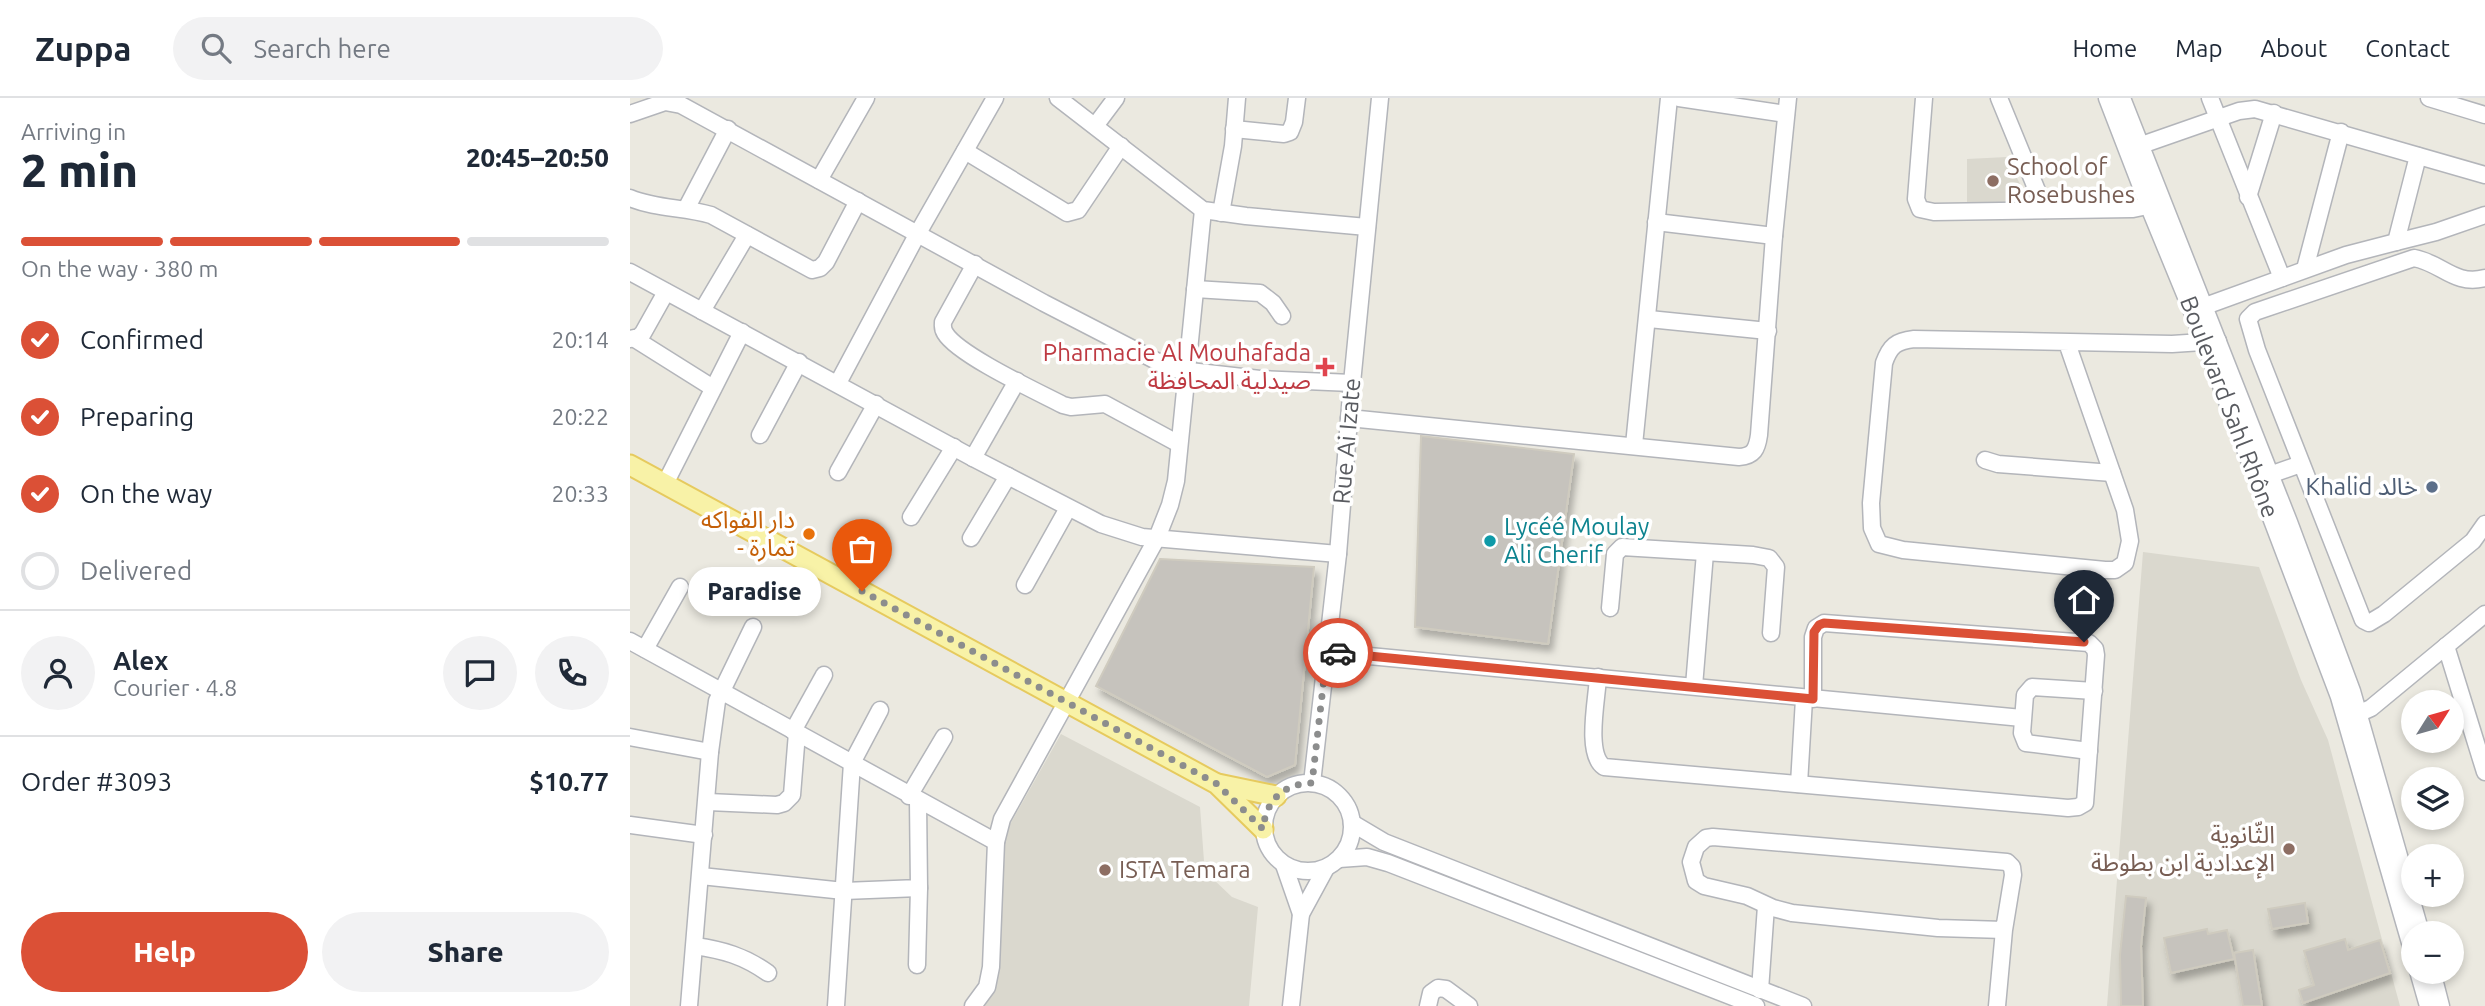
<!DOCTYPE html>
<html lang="en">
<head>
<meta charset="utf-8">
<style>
	body { margin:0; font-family:Ubuntu,"Noto Sans Arabic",sans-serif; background:#f2f2f3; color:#1f2937; height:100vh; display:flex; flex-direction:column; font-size:26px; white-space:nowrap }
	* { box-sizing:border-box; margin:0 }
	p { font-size:23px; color:#747a83 }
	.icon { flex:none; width:38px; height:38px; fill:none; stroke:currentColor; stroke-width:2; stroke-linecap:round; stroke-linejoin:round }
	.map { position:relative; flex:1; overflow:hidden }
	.drawer { display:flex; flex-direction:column; background:#fff; width:630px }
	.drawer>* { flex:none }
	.needle { width:46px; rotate:53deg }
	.fabs { position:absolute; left:1771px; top:592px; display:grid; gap:14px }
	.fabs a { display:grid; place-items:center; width:63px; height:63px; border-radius:50%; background:#fff; box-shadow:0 4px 10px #0003; font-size:35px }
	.pin { position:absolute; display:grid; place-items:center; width:60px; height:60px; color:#fff; margin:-72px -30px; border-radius:50% 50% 50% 0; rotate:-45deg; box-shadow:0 0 7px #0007 }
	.pin .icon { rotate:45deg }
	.courier { position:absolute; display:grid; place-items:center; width:70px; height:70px; margin:-35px; border:5px solid #db5036; border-radius:50%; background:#fff; color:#222; box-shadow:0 2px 9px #0007 }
	.bubble { position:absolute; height:49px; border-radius:24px; background:#fff; box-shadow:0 4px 10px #0003; font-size:23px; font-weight:800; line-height:49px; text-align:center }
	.head em { font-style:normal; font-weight:800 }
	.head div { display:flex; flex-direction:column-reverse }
	.head { display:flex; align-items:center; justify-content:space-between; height:119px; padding:0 21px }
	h1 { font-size:46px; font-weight:800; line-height:52px }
	.bar { display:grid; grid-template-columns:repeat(4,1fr); gap:10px 7px; align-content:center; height:84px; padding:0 21px }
	.bar i { height:9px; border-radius:5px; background:#e0e1e3 }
	.bar .current { background:#db5036 }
	.bar p { grid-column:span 4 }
	.line { display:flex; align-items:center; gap:18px; padding:0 21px; border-top:2px solid #e0e1e3 }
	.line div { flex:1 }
	.round { display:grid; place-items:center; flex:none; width:74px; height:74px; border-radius:37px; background:#f2f2f3 }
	ol { padding:0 21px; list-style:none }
	li { display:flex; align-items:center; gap:21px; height:77px }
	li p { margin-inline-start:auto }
	li .icon { padding:7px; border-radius:50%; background:#db5036; color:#fff; stroke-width:4 }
	li:last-child { color:#747a83 }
	li i { width:38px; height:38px; border:4px solid #e0e1e3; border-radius:50% }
	.primary-button { display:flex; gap:14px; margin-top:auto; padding:14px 21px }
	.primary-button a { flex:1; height:80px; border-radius:42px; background:#db5036; color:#fff; font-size:28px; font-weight:800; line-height:80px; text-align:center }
	.primary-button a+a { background:#f2f2f3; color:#1f2937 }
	header { display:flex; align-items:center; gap:42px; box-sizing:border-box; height:98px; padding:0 35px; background:#fff; border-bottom:2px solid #e0e1e3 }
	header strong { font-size:33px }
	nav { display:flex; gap:38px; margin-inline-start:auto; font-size:24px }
	.search { width:490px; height:63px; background:#f2f2f3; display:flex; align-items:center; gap:18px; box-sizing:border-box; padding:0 24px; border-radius:38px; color:#747a83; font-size:26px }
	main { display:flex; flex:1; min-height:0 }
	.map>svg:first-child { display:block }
	.education { fill:#dad8ce }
	.building { fill:#c6c3bd; stroke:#cfcbbf; stroke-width:2; filter:url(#shadow) }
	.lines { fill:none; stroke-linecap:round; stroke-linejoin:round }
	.minor-casing { stroke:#b3b5ba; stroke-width:19 }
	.major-casing { stroke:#e6ca5e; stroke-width:23 }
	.minor { stroke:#fff; stroke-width:16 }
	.major { stroke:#f8f2a7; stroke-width:19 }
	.done { stroke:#8c8d8d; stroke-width:7; stroke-dasharray:0 12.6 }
	.route { stroke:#db5036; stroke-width:9 }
	.education-dot { fill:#8d6e63; stroke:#fff; stroke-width:2.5 }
	.health-dot { fill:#e0444e; stroke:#fff; stroke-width:2.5 }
	.service-dot { fill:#5c6f8a; stroke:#fff; stroke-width:2.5 }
	.food-dot { fill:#e8710a; stroke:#fff; stroke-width:2.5 }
	.culture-dot { fill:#0f9aa8; stroke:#fff; stroke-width:2.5 }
	.labels { text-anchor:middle; stroke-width:7; stroke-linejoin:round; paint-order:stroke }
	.education-label { font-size:24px; fill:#785e54; stroke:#fff; text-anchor:start }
	.health-label { font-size:24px; fill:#be3a42; stroke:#fff; text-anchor:end }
	.street-label { font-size:24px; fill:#595b60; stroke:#fff }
	.service-label { font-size:24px; fill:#4e5e75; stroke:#fff; text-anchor:end }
	.food-label { font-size:24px; fill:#c56008; stroke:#fff; text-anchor:end }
	.culture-label { font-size:24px; fill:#0d838f; stroke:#fff; text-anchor:start }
</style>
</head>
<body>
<header>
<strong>Zuppa</strong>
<div class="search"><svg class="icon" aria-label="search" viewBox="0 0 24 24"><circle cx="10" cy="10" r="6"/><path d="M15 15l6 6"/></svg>Search here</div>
<nav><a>Home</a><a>Map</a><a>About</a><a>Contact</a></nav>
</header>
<main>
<section class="drawer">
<div class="head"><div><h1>2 min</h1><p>Arriving in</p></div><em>20:45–20:50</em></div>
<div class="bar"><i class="current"></i><i class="current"></i><i class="current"></i><i></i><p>On the way · 380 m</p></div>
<ol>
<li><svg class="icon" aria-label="check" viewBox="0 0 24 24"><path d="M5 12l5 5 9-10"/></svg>Confirmed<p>20:14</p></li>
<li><svg class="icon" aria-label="check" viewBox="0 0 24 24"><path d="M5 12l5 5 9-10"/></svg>Preparing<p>20:22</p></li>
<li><svg class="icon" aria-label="check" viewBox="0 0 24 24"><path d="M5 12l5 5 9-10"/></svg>On the way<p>20:33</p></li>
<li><i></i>Delivered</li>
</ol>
<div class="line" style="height:126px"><a class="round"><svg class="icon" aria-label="person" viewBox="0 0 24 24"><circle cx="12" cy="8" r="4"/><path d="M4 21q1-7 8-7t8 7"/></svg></a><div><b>Alex</b><p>Courier · 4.8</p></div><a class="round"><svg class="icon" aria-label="chat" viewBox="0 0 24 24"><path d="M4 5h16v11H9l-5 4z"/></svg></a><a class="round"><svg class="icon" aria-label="phone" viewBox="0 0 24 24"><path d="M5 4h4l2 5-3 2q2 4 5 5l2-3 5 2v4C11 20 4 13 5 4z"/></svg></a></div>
<div class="line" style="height:91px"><div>Order #3093</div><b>$10.77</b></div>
<div class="primary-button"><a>Help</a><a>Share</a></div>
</section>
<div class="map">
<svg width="1855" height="908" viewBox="0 0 1855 908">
	<defs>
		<filter id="shadow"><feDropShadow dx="4" dy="7" stdDeviation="3.5" flood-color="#0004"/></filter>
	</defs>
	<rect width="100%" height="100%" fill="#ebe9e0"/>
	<g class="education">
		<path d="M1377 59 1399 105 1337 108V61Z"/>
		<path d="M1513 454 1629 469 1671 582 1698 642 1770 908H1477Z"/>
		<path d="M431 636 570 709 574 763 582 780 602 799 628 809 619 908H352L374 737Z"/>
	</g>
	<g class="building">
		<path d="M791 338 944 356 918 546 785 529Z"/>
		<path d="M530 461 684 469 665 667 637 679 466 588Z"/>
		<path d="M1496 798 1516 800 1511 848 1513 908H1491L1490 857Z"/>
		<path d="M1675 805 1678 825 1642 831 1638 811Z"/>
		<path d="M1577 831 1578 836 1597 832 1604 861 1541 875 1534 840Z"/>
		<path d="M1715 841 1718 852 1750 842 1760 875 1673 905 1669 892 1684 887 1674 853Z"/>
		<path d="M1623 852 1632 908H1613L1604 855Z"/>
	</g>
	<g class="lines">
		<defs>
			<g id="minor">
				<path d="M428 0 573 112 616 118 737 129"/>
				<path d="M1049 0 1156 16"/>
				<path d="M1294 0 1286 101 1290 111 1304 114 1503 111 1527 106"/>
				<path d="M1369 0 1415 112"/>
				<path d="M1477 0 1519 109 1574 243 1709 599 1783 855"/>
				<path d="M1492 0 1659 424 1722 593 1791 835"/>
				<path d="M1580 0 1652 180"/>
				<path d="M1799 0 1855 17"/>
				<path d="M0 16 35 4 51 7 414 205 542 271 630 281 722 285"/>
				<path d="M465 28 486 0"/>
				<path d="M604 31 654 36 660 34 664 24 667 0"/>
				<path d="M1503 50 1609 13 1625 11 1855 77"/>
				<path d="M335 53 437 115 448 112 491 48"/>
				<path d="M189 82 236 0"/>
				<path d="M1618 99 1644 15"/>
				<path d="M0 100C26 111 54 109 81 117L182 172 190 170 196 164 228 103"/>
				<path d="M56 111 98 31"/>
				<path d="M591 115 603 48 607 0"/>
				<path d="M1026 124 1144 138"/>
				<path d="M1766 144 1806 134 1855 117"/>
				<path d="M345 166 313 224C313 229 312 230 315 235 328 257 408 294 433 307L441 309 475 306 549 346"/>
				<path d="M1675 171 1711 34"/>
				<path d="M0 174 343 360 471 426 512 439 708 456"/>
				<path d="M1855 180C1824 188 1812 165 1784 160L1625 214 1618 221 1627 252 1733 522 1739 525 1754 516 1843 443 1855 426"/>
				<path d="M565 191 630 195 643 205 652 218"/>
				<path d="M1567 211 1716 157 1766 144 1788 58"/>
				<path d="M72 213 117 137"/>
				<path d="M1019 221 1138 233"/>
				<path d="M0 241 9 239 13 235 36 194"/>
				<path d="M5 241 83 290"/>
				<path d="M1437 245 1495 412 1500 443 1495 465 1485 472H1475L1273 452 1249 446 1242 430 1241 405 1254 265C1260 248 1266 243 1284 241L1542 246 1588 243"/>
				<path d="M208 285 288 135 365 0"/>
				<path d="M719 320 1109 359C1124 358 1127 351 1129 337L1144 138 1158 0"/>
				<path d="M130 337 169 264"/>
				<path d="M1004 347 1039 0"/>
				<path d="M343 360 387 283"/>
				<path d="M1355 362 1368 366 1482 375"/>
				<path d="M208 374 246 306"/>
				<path d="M1631 380 1671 366"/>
				<path d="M35 386 112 234"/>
				<path d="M281 419 324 349"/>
				<path d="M341 440 378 378"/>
				<path d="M395 487 438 410"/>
				<path d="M980 510 985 456 992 449 1123 457 1139 460 1146 469 1141 535"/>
				<path d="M0 543 366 744"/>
				<path d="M1816 548 1855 674"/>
				<path d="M15 551 50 489"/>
				<path d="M697 554 1392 620"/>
				<path d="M968 579C967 601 955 656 974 669L1438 710 1448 709 1455 705 1466 557 1465 551 1459 545 1194 525 1186 530 1183 539V601"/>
				<path d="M1064 588 1075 455"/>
				<path d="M1721 619 1741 610 1855 516"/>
				<path d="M163 633 194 577"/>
				<path d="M0 639 80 654"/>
				<path d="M1459 653 1396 645 1392 635 1395 597 1402 589 1464 593"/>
				<path d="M682 685 708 456 722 285 750 0"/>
				<circle cx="678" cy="729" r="44"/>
				<path d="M1169 686 1174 601"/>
				<path d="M279 698 314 639"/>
				<path d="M78 704 147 707 154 705 162 697 167 635"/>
				<path d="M722 725 754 744 1173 908"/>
				<path d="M0 727 74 737"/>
				<path d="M709 761 737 759 758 765 1126 908"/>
				<path d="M654 767 671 816"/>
				<path d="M71 778 214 793 289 790 288 703"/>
				<path d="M65 848C93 852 114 858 138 875"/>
				<path d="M287 867 289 790"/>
				<path d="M1788 873 1798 908"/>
				<path d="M1802 873 1811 908"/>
				<path d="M1130 892 1136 808"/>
				<path d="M59 908 80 654 87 603 123 529"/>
				<path d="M206 908 222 665 250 612"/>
				<path d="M343 908 357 889 361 869 366 744 372 721 527 440 540 407 546 383 573 112"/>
				<path d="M661 908 671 816 696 770"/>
				<path d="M798 908 801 895 808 890 816 891 839 908"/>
				<path d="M1367 908 1374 832 1383 777 1382 769 1377 764 1083 739 1076 740 1066 749 1061 764 1066 783 1074 788 1117 798 1143 810 1162 815 1308 830 1374 832"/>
			</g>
			<g id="major">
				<path d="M0 367 587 686 633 731"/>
				<path d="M588 686 646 698"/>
			</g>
		</defs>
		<use href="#minor" class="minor-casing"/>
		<use href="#major" class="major-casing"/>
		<use href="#minor" class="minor"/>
		<use href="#major" class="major"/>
	</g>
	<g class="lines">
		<path class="done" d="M232 493 587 686 633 731C636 702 653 686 682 685L697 554 708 555"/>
		<path class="route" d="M708 555 1183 601 1184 534 1189 527 1194 525 1454 544"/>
	</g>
	<g class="education-dot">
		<circle cx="1363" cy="83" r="7"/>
		<circle cx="1659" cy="751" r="7"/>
		<circle cx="475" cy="772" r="7"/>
	</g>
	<path class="health-dot" d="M691.5 258.5h7v7h7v7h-7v7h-7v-7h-7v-7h7z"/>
	<circle class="service-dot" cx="1802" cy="389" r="7"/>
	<circle class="food-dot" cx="179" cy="436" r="7"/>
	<circle class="culture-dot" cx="860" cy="443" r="7"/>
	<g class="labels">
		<g class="education-label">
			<text x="1377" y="77">School of<tspan x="1377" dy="28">Rosebushes</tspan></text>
			<text x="1645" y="745" text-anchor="end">الثّانوية<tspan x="1645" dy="28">الإعدادية ابن بطوطة</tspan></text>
			<text x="489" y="780">ISTA Temara</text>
		</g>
		<g class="health-label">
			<text x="681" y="263">Pharmacie Al Mouhafada<tspan x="681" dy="28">صيدلية المحافظة</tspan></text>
		</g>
		<g class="street-label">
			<text transform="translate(1599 309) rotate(69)" y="8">Boulevard Sahl Rhône</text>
			<text transform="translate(717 343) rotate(-85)" y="8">Rue Ai Izate</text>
		</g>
		<g class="service-label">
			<text x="1788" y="397">Khalid خالد</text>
		</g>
		<g class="food-label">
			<text x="165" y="430">دار الفواكه<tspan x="165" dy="28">- تمارة</tspan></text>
		</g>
		<g class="culture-label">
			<text x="874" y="437">Lycéé Moulay<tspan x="874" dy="28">Ali Cherif</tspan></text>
		</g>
	</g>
</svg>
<div class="fabs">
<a><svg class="needle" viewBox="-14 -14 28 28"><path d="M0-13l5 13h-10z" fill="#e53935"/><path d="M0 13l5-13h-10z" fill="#747a83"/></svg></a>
<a><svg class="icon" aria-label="layers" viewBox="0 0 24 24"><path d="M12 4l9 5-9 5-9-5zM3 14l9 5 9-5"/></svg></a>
<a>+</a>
<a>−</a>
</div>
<div class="pin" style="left:232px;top:493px;background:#ea580c"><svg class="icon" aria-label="bag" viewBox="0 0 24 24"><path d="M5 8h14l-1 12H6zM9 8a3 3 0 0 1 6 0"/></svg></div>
<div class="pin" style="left:1454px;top:544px;background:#1f2937"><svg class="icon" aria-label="home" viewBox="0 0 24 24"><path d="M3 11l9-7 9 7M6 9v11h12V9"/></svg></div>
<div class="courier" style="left:708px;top:555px"><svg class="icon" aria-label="car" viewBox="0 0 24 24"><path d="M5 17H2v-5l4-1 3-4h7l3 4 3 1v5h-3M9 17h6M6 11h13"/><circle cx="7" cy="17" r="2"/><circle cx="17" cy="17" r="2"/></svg></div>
<div class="bubble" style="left:58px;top:469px;width:133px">Paradise</div>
</div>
</main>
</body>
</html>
